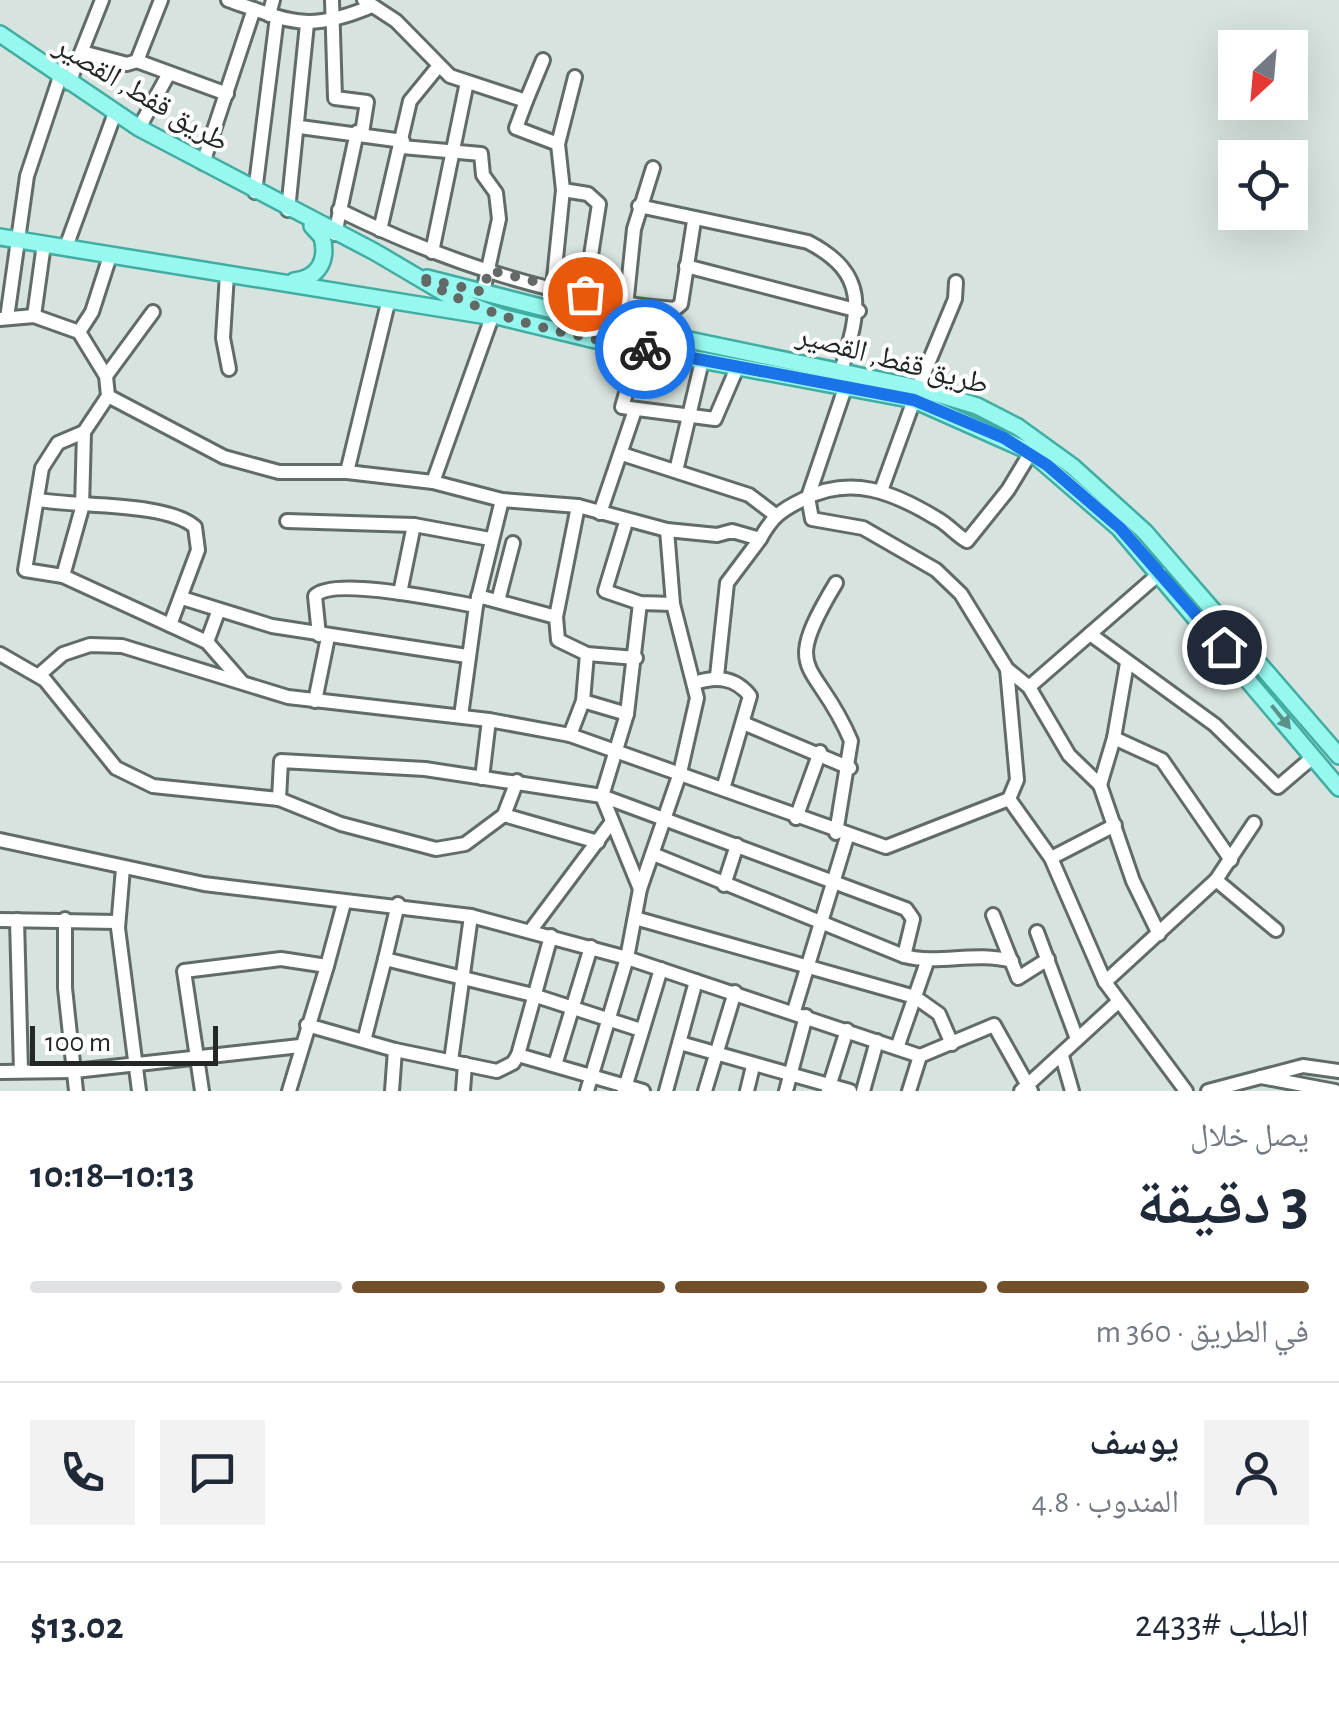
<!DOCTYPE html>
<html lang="ar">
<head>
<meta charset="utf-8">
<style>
	body { margin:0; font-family:"Alegreya Sans","Noto Naskh Arabic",sans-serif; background:#f2f2f3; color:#1f2937; direction:rtl; height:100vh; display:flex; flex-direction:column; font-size:38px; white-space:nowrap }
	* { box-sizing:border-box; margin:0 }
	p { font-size:32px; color:#747a83 }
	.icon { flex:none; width:55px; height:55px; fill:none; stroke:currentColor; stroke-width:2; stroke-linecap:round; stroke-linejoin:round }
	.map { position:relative; height:1091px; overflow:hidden; direction:ltr }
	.panel { display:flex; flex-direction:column; background:#fff; flex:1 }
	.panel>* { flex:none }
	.needle { width:65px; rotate:206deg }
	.tools { position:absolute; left:1218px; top:30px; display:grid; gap:20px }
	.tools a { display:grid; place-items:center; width:90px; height:90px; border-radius:0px; background:#fff; box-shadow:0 10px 40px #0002; font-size:50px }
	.scale { position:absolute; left:30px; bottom:25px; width:188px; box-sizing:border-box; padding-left:10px; border:5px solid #232826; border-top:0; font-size:28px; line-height:35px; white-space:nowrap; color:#232826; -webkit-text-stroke:8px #fff; paint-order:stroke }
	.pin { position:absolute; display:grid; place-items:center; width:85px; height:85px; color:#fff; margin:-42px; border:5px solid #fff; border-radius:50%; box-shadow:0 2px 10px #0007 }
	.courier { position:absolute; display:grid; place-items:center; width:100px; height:100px; margin:-50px; border:8px solid #1a73e8; border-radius:50%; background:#fff; color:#222; box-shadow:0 2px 12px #0007 }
	.headline em { font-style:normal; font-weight:600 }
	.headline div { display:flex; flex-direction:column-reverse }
	.headline { display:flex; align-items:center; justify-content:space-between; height:170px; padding:0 30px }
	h1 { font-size:65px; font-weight:600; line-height:75px }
	.bar { display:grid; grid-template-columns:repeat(4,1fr); gap:15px 10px; align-content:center; height:120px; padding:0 30px }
	.bar i { height:12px; border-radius:8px; background:#e0e1e3 }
	.bar .selected { background:#74502a }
	.bar p { grid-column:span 4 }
	.line { display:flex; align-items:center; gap:25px; padding:0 30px; border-top:2px solid #e0e1e3 }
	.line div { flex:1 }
	.round { display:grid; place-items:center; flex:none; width:105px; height:105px; border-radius:0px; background:#f2f2f3 }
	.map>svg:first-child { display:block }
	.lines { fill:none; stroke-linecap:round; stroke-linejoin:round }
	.minor-casing { stroke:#616b67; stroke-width:18 }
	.major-casing { stroke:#41aca2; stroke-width:20 }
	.minor { stroke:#fff; stroke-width:12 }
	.major { stroke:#97f8ef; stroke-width:15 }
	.oneway { fill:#5d908a }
	.done { stroke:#626966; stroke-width:10; stroke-dasharray:0 18 }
	.route { stroke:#1a73e8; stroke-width:12 }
	.labels { text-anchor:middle; stroke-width:8; stroke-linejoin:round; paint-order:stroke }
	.street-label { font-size:30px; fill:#232826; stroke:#fff }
</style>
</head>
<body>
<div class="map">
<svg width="1339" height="1091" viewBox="0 0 1339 1091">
	<rect width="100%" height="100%" fill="#d7e3de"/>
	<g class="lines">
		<defs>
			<g id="minor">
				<path d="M161 0 137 61 227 94"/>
				<path d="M228 0C291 22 308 33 372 6"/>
				<path d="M332 0 335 98 367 102 362 133"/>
				<path d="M364 0 396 21 450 76 526 101 516 128 558 144"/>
				<path d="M269 15 273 0"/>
				<path d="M82 52 127 64 137 61"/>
				<path d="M69 83 102 0"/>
				<path d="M526 101 543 60"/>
				<path d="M300 127 403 141"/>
				<path d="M139 128 168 75"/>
				<path d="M402 147 481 154 483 175 496 193 499 219 483 292"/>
				<path d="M203 163 254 9"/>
				<path d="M563 190 588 194 599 204 585 294"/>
				<path d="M255 192 277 17"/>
				<path d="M639 206 808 242C872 275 858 314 841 371"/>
				<path d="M288 210 307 24"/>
				<path d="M339 210C442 261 559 300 675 309L681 304 694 221"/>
				<path d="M380 230 410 101 437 68"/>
				<path d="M335 234 357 132"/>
				<path d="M66 247 115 113"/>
				<path d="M432 252 467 82"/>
				<path d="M686 266 859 311"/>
				<path d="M227 274 223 338 229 369"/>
				<path d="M553 288 563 190 558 144 575 77"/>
				<path d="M34 316 44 244"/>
				<path d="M7 318 27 176 60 77"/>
				<path d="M0 319 34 316 79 332 106 376 108 396 84 432 82 508 63 576"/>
				<path d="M624 326 634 229 653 168"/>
				<path d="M79 332 92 312 110 256"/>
				<path d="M639 348 622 407 715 419 737 368"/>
				<path d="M106 376 153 312"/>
				<path d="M845 388 808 497 812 519 863 528 936 570 961 594 1007 669 1029 687 1069 755 1100 785 1133 881 1159 934"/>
				<path d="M918 388 955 299 956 282"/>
				<path d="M108 396 224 457 279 472H347L433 482 502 500 578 506 667 530 717 535 732 531 760 539C772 517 781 510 804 499 851 475 893 492 936 518 948 524 956 535 967 541L1008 490 1031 452"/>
				<path d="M84 432 58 443 42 468 25 570 63 576 207 642 241 681"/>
				<path d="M622 454 749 495 774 514"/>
				<path d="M676 471 702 361"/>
				<path d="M347 472 388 303"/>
				<path d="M433 482 492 317"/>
				<path d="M881 491 914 400"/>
				<path d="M39 500C78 507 167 502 195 527L198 550 170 625"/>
				<path d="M578 506 556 617 558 640 587 654 636 658"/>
				<path d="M600 513 635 410"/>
				<path d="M287 521 414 525 490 539"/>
				<path d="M626 522 605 591 640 603 673 604"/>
				<path d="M400 593 414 525"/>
				<path d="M478 596 556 617"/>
				<path d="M182 598 272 626 467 656"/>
				<path d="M498 601 513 543"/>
				<path d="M640 603 627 714 602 796 640 889"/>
				<path d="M1090 634 1215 725 1278 787 1313 757"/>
				<path d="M319 635 315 596C333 576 447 601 476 606"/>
				<path d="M207 642 218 612"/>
				<path d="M0 654 45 680 116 768 153 786 279 799 341 824 436 849 465 844 504 815 517 781"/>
				<path d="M39 675 63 654 90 645 122 646 288 697 489 720 570 735 886 847 1009 799 1017 780 1007 669"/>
				<path d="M717 676 727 583 760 539"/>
				<path d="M695 683C716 676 735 677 750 696L723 789"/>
				<path d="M1029 687 1160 573"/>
				<path d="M315 701 328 637"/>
				<path d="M583 701 627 714"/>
				<path d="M461 716 476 606 502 500"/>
				<path d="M743 723 850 768"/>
				<path d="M570 735 583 701 587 654"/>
				<path d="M1114 738 1162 760 1231 860"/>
				<path d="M482 778 489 720"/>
				<path d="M1100 785 1114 738 1127 663"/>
				<path d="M279 799 281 761 425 769 602 796 906 909 913 919 904 956"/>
				<path d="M1009 799 1051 858 1105 982 1186 1091"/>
				<path d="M504 815 598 842"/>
				<path d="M796 818 820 752"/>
				<path d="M836 833 851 741C816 657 778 679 836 583"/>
				<path d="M0 840 204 884 471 916 627 958 640 889 680 773 697 698 673 604 667 530"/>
				<path d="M653 854 904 956C940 965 974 951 1012 961"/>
				<path d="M1051 858 1115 825"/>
				<path d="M123 868 118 928 139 1091"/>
				<path d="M1216 880 1276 930"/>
				<path d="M724 885 737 845"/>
				<path d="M398 904 385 959 533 995 641 1030"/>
				<path d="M993 915 1018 978 1048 959"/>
				<path d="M635 918 915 997 939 1014 952 1044"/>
				<path d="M65 919V988L76 1091"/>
				<path d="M0 920 118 922"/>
				<path d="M17 920 21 1071"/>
				<path d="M531 930 611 823"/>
				<path d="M1037 932 1077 1039"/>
				<path d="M551 936 518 1055 643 1091"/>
				<path d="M1105 982 1216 880 1254 823"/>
				<path d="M794 1011 847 837"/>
				<path d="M307 1025 395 1050 497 1071 513 1063 518 1055"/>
				<path d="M364 1041 385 959"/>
				<path d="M680 1043 850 1091"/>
				<path d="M897 1048 927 962"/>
				<path d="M920 1056 994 1025 1031 1091"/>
				<path d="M1062 1056 1072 1091"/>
				<path d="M451 1061 471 916"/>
				<path d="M555 1065 591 947"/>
				<path d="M0 1072 75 1071 300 1046"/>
				<path d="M1261 1077 1335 1091"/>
				<path d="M828 1090 847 1030"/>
				<path d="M202 1091 184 971 281 959 327 966 344 903"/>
				<path d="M289 1091 327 966"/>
				<path d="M392 1091 395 1050"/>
				<path d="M463 1091 465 1064"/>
				<path d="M587 1091 627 958 920 1056 909 1091"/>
				<path d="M624 1091 661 969"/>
				<path d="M666 1091 696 981"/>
				<path d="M705 1091 735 992"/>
				<path d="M747 1091 753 1066"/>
				<path d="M786 1091 806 1016"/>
				<path d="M863 1091 877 1041"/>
				<path d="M1021 1091 1118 1002"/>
				<path d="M1208 1091 1303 1066 1339 1071"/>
			</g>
			<g id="major">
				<path d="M0 34 139 128 375 252 453 298 501 317 595 340 914 400 1031 452 1119 528 1339 788"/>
				<path d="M0 237 487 316"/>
				<path d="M427 278 584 318 918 388 977 406 1018 427 1072 466 1145 532 1339 756"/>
				<path d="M294 281C319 278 328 260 322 237L312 226"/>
			</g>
		</defs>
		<use href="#minor" class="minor-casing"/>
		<use href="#major" class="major-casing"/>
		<use href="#minor" class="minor"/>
		<use href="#major" class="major"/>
	</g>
	<defs><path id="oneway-solid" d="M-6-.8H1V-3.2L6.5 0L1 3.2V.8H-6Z" transform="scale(2.5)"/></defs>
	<use class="oneway" href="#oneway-solid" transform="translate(1281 717) rotate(51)"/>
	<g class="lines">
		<path class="done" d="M585 294 489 270 483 292 418 277C488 320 566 334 645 349"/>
		<path class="route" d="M645 349 914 400 1004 438 1047 465 1120 528 1224 647"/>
	</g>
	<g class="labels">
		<g class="street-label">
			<text transform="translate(142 93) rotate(31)" y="10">طريق قفط, القصير</text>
			<text transform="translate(893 359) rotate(15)" y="10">طريق قفط, القصير</text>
		</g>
	</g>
</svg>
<div class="tools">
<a><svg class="needle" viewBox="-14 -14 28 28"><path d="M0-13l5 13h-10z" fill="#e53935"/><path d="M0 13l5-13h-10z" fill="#747a83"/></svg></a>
<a><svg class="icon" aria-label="locate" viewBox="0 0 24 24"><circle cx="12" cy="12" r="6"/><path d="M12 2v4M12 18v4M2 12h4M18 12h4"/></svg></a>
</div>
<div class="scale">100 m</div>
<div class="pin" style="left:585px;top:294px;background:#ea580c"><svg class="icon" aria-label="bag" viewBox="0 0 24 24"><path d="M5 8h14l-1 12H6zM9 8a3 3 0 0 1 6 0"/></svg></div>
<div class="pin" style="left:1224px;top:647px;background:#1f2937"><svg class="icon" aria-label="home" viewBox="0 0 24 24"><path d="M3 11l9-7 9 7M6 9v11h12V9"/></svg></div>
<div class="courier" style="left:645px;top:349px"><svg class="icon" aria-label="bike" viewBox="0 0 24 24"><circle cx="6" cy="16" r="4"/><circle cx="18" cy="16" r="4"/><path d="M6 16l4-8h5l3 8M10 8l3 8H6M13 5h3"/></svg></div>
</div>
<section class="panel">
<div class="headline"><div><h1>3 دقيقة</h1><p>يصل خلال</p></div><em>10:13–10:18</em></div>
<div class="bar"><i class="selected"></i><i class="selected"></i><i class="selected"></i><i></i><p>في الطريق · 360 m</p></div>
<div class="line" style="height:180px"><a class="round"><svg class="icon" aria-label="person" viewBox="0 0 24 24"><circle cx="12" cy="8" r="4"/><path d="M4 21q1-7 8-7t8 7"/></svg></a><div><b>يوسف</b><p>المندوب · 4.8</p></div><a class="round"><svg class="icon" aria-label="chat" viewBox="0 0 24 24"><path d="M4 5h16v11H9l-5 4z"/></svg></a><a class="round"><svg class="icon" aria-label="phone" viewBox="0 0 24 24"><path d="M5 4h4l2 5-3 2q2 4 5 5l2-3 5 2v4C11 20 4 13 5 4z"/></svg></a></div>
<div class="line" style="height:130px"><div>الطلب #2433</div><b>$13.02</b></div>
</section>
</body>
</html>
